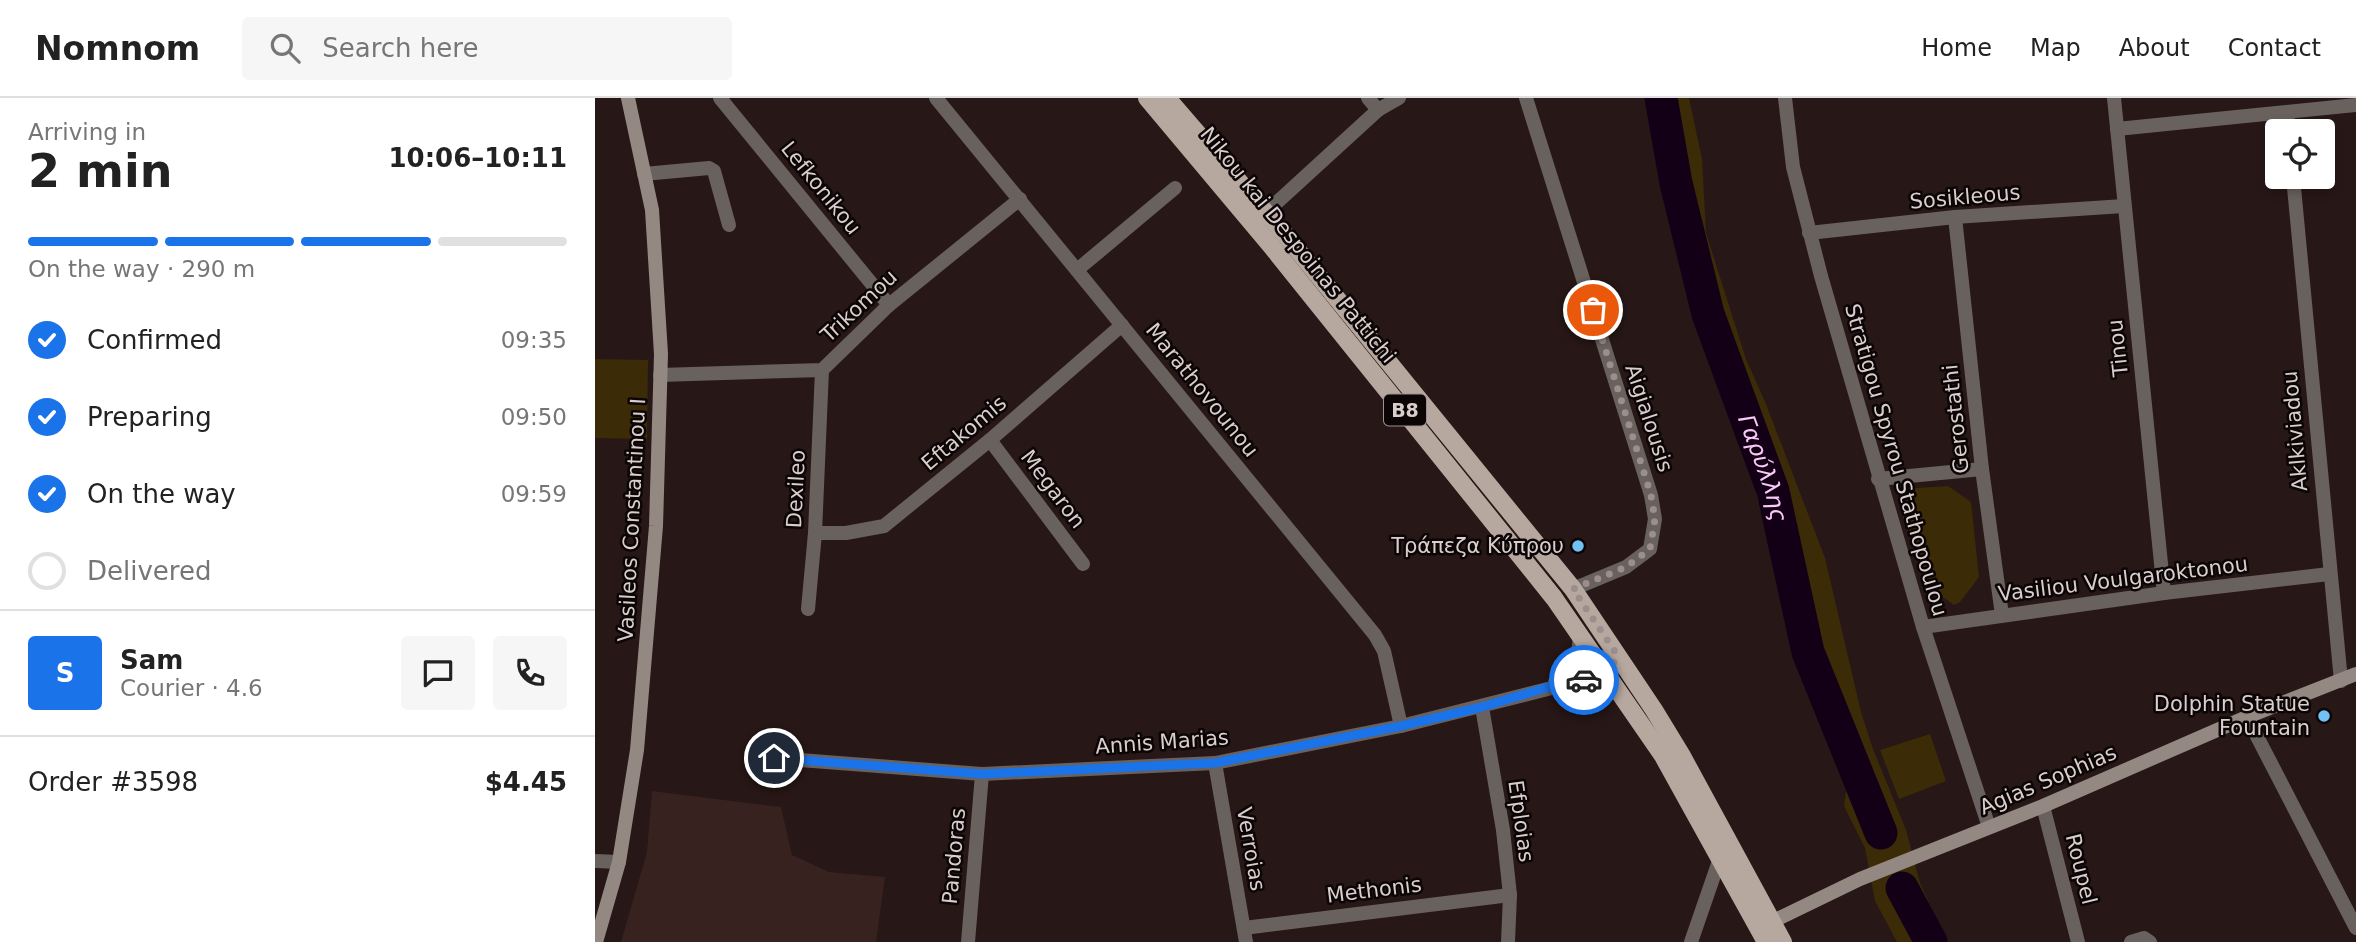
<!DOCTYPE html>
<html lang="en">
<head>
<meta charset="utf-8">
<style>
	body { margin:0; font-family:"DejaVu Sans",sans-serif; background:#f6f6f6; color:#222; height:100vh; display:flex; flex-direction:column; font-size:26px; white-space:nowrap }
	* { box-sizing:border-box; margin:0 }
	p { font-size:23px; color:#767676 }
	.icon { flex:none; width:38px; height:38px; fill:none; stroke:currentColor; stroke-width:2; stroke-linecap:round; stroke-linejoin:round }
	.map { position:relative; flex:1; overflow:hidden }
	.drawer { display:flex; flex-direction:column; background:#fff; width:595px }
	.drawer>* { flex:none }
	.fabs { position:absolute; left:1670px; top:21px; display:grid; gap:14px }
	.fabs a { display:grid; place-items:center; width:70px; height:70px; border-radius:7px; background:#fff; box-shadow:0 4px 10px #0003; font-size:35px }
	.pin { position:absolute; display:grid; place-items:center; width:60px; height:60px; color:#fff; margin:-30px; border:4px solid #fff; border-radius:50%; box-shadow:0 2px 7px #0007 }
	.courier { position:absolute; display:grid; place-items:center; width:70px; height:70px; margin:-35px; border:5px solid #1a73e8; border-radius:50%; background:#fff; color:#222; box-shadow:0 2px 9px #0007 }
	.headline em { font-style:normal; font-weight:600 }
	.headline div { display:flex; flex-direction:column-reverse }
	.headline { display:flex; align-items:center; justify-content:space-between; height:119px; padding:0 28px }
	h1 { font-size:46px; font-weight:600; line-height:52px }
	.bar { display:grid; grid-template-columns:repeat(4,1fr); gap:10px 7px; align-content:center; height:84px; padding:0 28px }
	.bar i { height:9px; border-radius:5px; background:#e0e0e0 }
	.bar .current { background:#1a73e8 }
	.bar p { grid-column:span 4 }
	.line { display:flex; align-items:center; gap:18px; padding:0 28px; border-top:2px solid #e0e0e0 }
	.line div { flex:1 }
	.round { display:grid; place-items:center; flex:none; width:74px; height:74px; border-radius:7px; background:#f6f6f6 }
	ol { padding:0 28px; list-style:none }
	li { display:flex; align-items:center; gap:21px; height:77px }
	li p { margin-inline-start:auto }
	li .icon { padding:7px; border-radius:50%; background:#1a73e8; color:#fff; stroke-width:4 }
	li:last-child { color:#767676 }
	li i { width:38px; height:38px; border:4px solid #e0e0e0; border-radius:50% }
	header { display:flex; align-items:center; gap:42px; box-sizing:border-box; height:98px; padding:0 35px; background:#fff; border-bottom:2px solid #e0e0e0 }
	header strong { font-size:33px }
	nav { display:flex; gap:38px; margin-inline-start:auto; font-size:24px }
	.search { width:490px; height:63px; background:#f6f6f6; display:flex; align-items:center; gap:18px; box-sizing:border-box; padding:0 24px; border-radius:7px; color:#767676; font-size:26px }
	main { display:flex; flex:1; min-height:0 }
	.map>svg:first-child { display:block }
	.built { fill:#372220 }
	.green { fill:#3b2b07 }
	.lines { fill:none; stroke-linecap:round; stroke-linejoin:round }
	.river { stroke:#140016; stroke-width:33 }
	.street { stroke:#68615d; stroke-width:14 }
	.secondary { stroke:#948982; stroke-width:14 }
	.primary { stroke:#b7a89f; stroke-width:18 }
	.done { stroke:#9b8e8d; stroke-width:7; stroke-dasharray:0 12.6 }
	.route { stroke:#1a73e8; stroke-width:9 }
	.poi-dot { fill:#72c1f5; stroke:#0b0505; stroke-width:2.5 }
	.labels { text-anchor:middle; stroke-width:5; stroke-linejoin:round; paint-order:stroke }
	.shield { fill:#0b0505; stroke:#9b9291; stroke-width:2 }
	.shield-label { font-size:19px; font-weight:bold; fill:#d9cecd }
	.street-label { font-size:21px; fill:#d9cecd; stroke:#0b0505 }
	.poi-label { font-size:21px; fill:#d9cecd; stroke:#0b0505; text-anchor:end }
	.water-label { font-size:23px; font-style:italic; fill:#f9caf8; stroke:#0b0505 }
</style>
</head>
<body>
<header>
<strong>Nomnom</strong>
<div class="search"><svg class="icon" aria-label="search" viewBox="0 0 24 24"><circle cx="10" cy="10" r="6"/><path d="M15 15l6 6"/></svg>Search here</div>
<nav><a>Home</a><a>Map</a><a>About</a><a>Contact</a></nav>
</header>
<main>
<section class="drawer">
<div class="headline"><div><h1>2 min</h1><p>Arriving in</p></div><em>10:06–10:11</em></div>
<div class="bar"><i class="current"></i><i class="current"></i><i class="current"></i><i></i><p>On the way · 290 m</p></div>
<ol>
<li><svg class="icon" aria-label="check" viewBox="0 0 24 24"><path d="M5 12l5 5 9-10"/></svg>Confirmed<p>09:35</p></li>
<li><svg class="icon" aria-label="check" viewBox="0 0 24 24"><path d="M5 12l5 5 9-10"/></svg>Preparing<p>09:50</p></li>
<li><svg class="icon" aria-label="check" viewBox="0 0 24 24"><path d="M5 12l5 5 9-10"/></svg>On the way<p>09:59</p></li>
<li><i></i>Delivered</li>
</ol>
<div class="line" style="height:126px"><b class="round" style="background:#1a73e8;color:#fff">S</b><div><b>Sam</b><p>Courier · 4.6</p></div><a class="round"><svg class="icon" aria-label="chat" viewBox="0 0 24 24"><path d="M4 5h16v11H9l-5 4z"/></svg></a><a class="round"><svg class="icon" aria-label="phone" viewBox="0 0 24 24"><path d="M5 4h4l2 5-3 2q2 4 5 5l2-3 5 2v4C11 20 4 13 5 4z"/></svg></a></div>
<div class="line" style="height:91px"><div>Order #3598</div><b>$4.45</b></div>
</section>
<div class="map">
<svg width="1761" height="844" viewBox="0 0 1761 844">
	<rect width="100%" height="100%" fill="#271716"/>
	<path class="built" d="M57 693 186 709 197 757 234 774 290 779 281 844H26L52 754Z"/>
	<g class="green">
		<path d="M1050 0H1094L1107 61 1111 135 1151 261 1171 306 1230 460 1266 614 1278 651 1311 732 1325 785 1352 844H1302L1280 803 1270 750 1249 708 1252 687 1181 477 1157 378 1115 247 1094 163 1073 97V73Z"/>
		<path d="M0 261 53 262 52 341 0 340Z"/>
		<path d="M1353 388 1376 404 1384 479 1365 504 1359 507 1330 486 1305 410 1321 390Z"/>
		<path d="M1335 636 1351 683 1304 701 1285 652Z"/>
	</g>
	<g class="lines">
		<g class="river">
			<path id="s1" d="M1066 0 1081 85 1113 216 1178 393 1213 554 1286 735"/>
			<path d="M1307 790 1336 844"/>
		</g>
		<g class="street">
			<path d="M125 0 294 207"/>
			<path d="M341 0 780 537 789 553 806 628"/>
			<path d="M773 0 783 12"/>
			<path d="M931 0 1056 397 1060 421 1055 451 1031 469 978 491"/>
			<path d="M1190 0 1198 69 1226 178 1328 529 1394 729"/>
			<path d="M1519 0 1569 495"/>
			<path d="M1692 15 1694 33"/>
			<path d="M1522 31 1761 7"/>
			<path d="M49 76 114 70 119 73 134 127"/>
			<path d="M1698 79 1746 583"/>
			<path d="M1360 119 1387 371 1407 517"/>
			<path d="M665 120 783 12 804 0"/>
			<path d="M1214 135 1360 119 1529 108"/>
			<path d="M482 172 580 90"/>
			<path d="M65 277 227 272 294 207 425 101"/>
			<path d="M395 342 488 466"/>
			<path d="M1283 381 1387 371"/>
			<path d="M220 435H251L289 428 395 342 527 227"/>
			<path d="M213 511 220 435 227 272"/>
			<path d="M1328 529 1569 495 1734 476"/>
			<path d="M960 584C982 570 983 562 985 537"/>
			<path d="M887 609 908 732 915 797 913 844"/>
			<path d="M1652 619 1761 830"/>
			<path d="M179 660 387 676 620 665 806 628 988 582 1003 581 1020 587"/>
			<path d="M620 665 651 844"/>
			<path d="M1448 708 1483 844"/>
			<path d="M0 763 24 764"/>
			<path d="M649 830 915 797"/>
			<path d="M373 844 387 676"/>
			<path d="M1096 844 1124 763"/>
			<path d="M1536 844 1549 840 1555 844"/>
		</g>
		<g class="secondary">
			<path d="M1170 827 1265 781 1448 708 1652 619 1761 576"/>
			<path d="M1 844 24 764 42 652 61 428 66 256 57 112 33 0"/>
		</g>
		<g class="primary">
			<path d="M552 0 677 149 959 500 1068 658 1171 844"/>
			<path d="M572 0 691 138 978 491 1059 612 1087 658 1188 844"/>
		</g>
	</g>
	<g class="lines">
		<path class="done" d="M989 582C1010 581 1018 576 1021 555L978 491 1031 469 1055 451 1060 421 1056 397 998 212"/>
		<path class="route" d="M179 660 387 676 620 665 806 628 887 609 950 590 989 582"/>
	</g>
	<g class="poi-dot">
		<circle cx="983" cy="448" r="7"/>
		<circle cx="1729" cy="618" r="7"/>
	</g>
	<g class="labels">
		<rect class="shield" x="789" y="296.5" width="42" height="31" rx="5"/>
		<g class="shield-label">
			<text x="810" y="319">B8</text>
		</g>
		<g class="street-label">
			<text transform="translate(226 90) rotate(51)" y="7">Lefkonikou</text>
			<text transform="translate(1370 99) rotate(-5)" y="7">Sosikleous</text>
			<text transform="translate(703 147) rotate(51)" y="7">Nikou kai Despoinas Pattichi</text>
			<text transform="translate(264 208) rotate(-43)" y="7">Trikomou</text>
			<text transform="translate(1523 250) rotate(-96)" y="7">Tinou</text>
			<text transform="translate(607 292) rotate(51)" y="7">Marathovounou</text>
			<text transform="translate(1054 320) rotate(72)" y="7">Aigialousis</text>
			<text transform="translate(1361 321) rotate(-96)" y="7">Gerostathi</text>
			<text transform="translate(1700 333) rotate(-95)" y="7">Aklkiviadou</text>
			<text transform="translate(369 335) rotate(-40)" y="7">Eftakomis</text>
			<text transform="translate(1301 362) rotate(74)" y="7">Stratigou Spyrou Stathopoulou</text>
			<text transform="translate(201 391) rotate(-87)" y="7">Dexileo</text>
			<text transform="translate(458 391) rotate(53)" y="7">Megaron</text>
			<text transform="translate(37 422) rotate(-87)" y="7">Vasileos Constantinou I</text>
			<text transform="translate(1528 481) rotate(-7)" y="7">Vasiliou Voulgaroktonou</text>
			<text transform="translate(567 644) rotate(-4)" y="7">Annis Marias</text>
			<text transform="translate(1453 682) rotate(-23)" y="7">Agias Sophias</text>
			<text transform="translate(926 723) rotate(82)" y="7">Efploias</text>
			<text transform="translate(656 751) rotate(80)" y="7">Verroias</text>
			<text transform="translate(359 758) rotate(-85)" y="7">Pandoras</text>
			<text transform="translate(1486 771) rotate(76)" y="7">Roupel</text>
			<text transform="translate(779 792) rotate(-7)" y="7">Methonis</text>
		</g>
		<g class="poi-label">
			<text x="969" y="455">Τράπεζα Κύπρου</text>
			<text x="1715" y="613">Dolphin Statue<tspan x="1715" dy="24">Fountain</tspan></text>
		</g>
		<g class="water-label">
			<text dy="8" stroke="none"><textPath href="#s1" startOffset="385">Γαρύλλης</textPath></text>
		</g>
	</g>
</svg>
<div class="fabs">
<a><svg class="icon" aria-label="locate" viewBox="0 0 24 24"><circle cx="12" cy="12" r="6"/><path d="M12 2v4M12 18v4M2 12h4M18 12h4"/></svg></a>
</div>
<div class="pin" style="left:998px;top:212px;background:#ea580c"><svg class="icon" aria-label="bag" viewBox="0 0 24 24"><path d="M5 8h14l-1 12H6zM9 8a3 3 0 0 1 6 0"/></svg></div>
<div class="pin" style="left:179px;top:660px;background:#1f2937"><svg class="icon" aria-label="home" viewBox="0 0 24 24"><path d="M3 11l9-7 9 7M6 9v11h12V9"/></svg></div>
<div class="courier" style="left:989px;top:582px"><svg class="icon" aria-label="car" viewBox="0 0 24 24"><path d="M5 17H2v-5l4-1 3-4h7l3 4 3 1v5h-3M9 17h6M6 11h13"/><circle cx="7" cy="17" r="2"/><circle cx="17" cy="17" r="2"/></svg></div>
</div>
</main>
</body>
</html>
